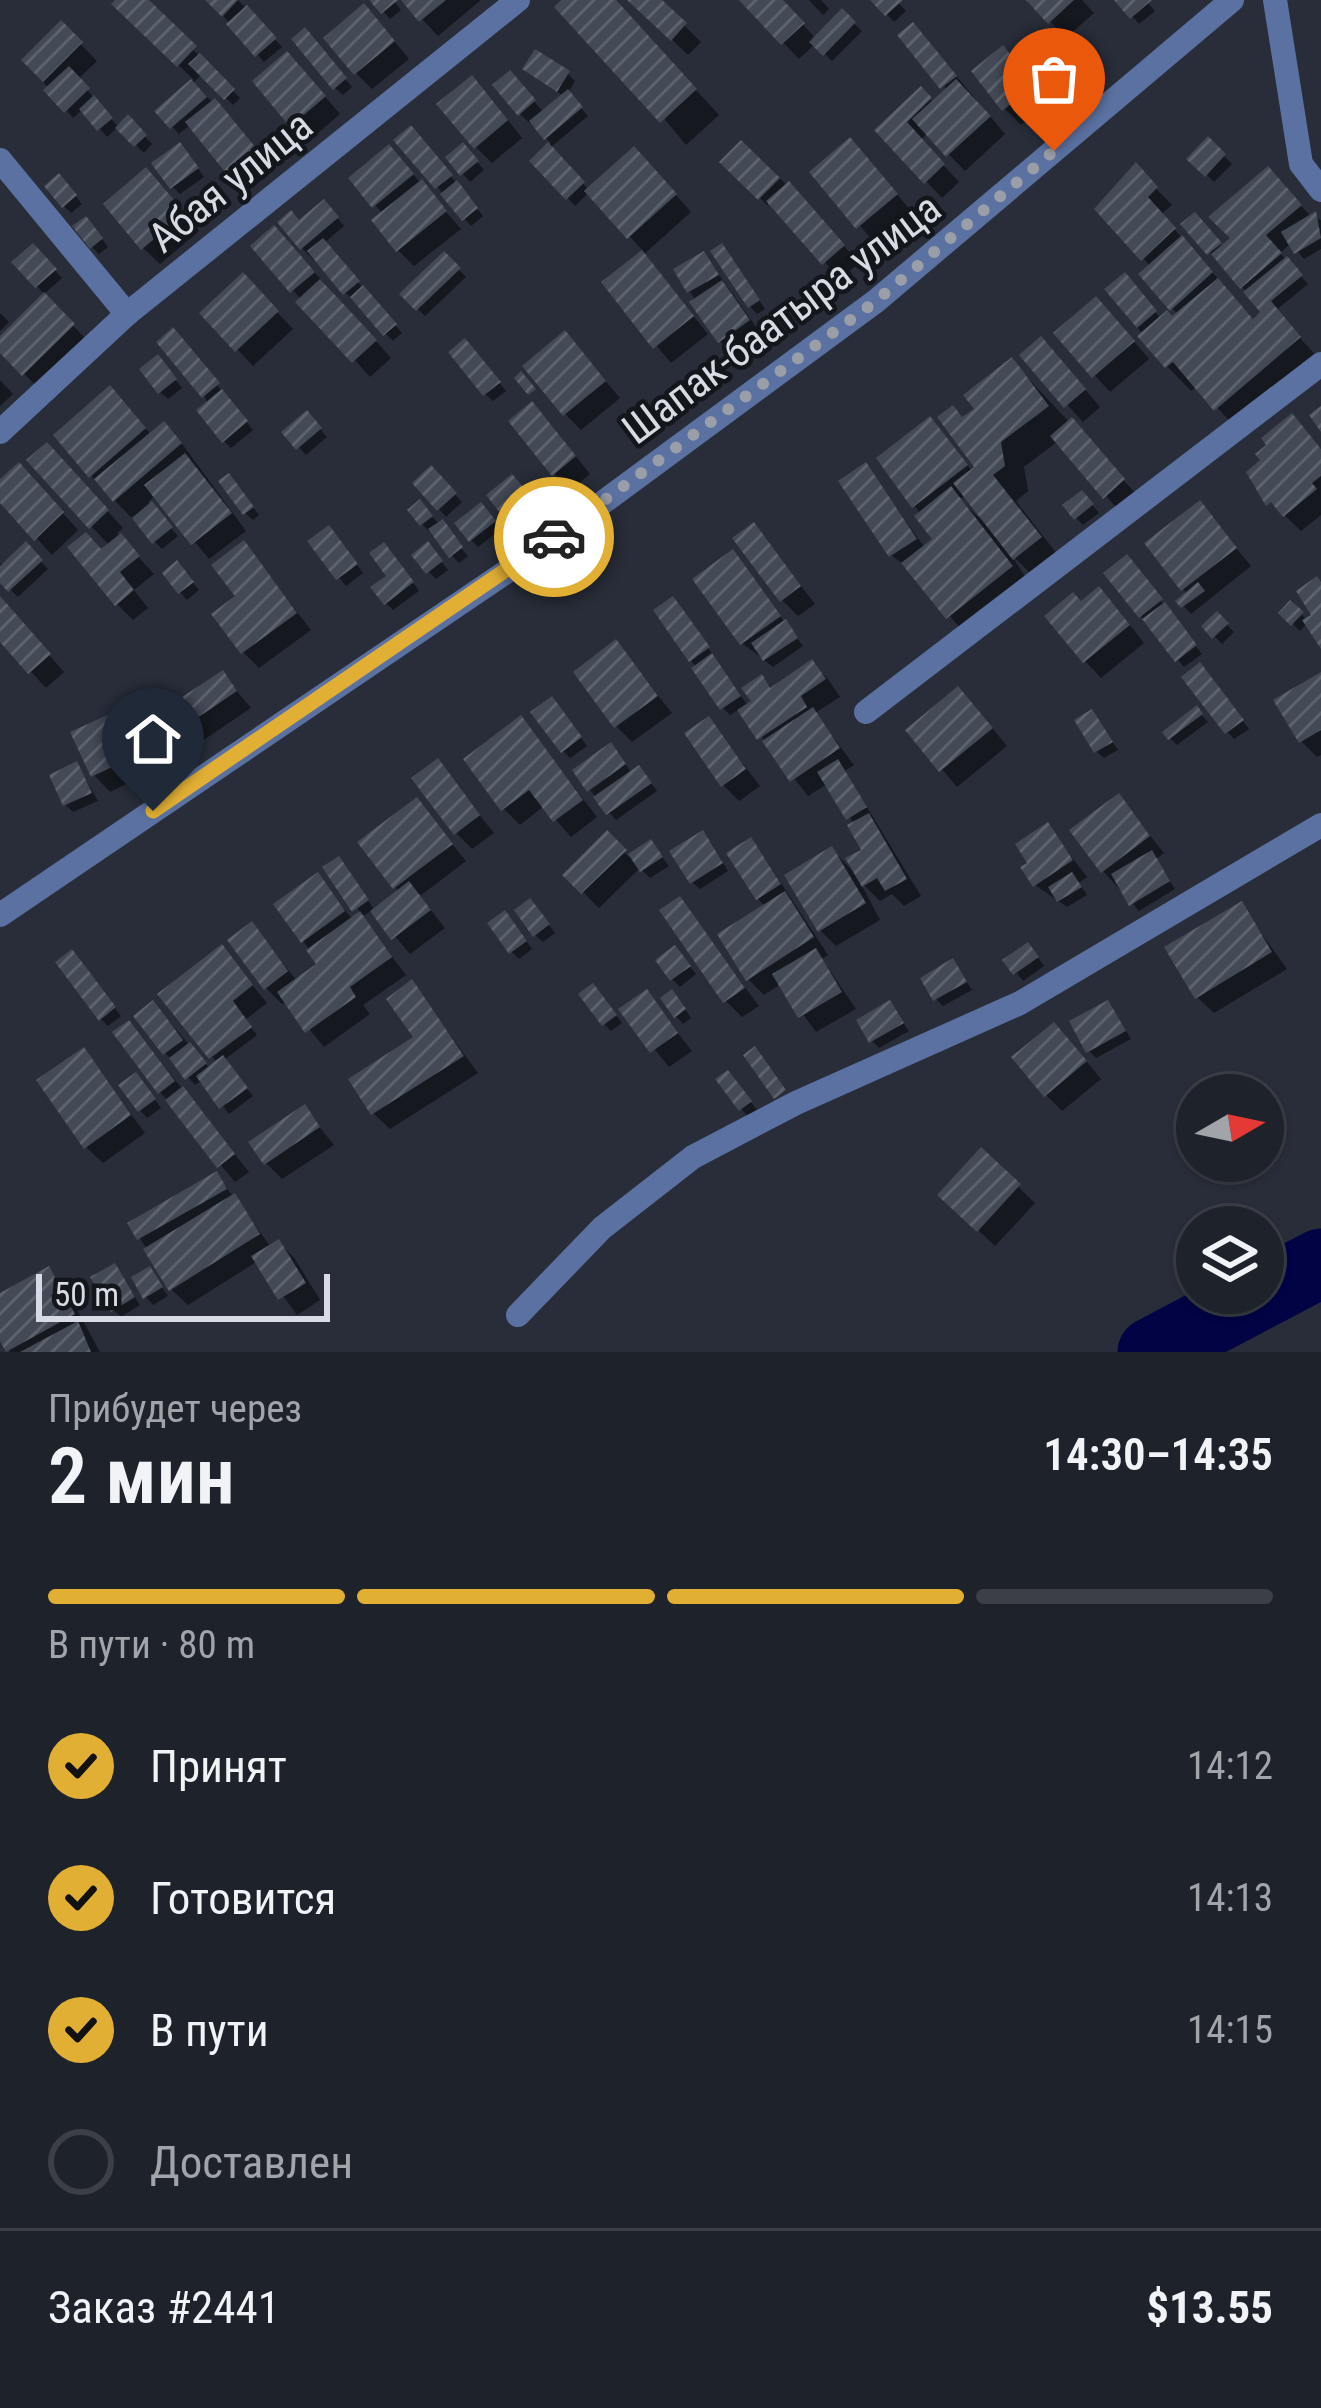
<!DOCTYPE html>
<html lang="ru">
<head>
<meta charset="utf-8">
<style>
	body { margin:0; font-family:"Roboto Condensed",sans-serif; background:#2b2f37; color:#f1f3f6; height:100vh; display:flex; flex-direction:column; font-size:45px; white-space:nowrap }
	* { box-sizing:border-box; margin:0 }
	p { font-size:39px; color:#a1a4a9 }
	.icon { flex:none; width:66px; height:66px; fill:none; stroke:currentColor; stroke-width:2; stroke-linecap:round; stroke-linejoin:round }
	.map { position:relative; height:1352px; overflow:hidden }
	.side { display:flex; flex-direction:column; background:#1e222b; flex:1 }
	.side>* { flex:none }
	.needle { width:78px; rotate:81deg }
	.controls { position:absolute; left:1176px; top:1074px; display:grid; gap:24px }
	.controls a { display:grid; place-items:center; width:108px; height:108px; border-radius:50%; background:#1e222b; box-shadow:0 3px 9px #0004,0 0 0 3px #3c3f47; font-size:60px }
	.scale { position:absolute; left:36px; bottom:30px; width:294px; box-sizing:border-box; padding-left:12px; border:6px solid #d8dbe3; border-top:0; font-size:33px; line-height:42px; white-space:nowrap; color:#d8dbe3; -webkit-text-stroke:9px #13161b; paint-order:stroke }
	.pin { position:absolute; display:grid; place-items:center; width:102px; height:102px; color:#fff; margin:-123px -51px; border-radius:50% 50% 50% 0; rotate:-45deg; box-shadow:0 0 12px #0007 }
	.pin .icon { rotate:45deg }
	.courier { position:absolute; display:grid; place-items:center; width:120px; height:120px; margin:-60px; border:9px solid #e1af34; border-radius:50%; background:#fff; color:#222; box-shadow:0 3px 15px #0007 }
	.headline em { font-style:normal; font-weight:600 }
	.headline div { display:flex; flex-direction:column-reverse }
	.headline { display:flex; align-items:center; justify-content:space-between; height:204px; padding:0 48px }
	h1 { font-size:78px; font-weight:600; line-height:90px }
	.bar { display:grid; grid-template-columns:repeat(4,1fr); gap:18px 12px; align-content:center; height:144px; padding:0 48px }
	.bar i { height:15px; border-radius:9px; background:#3c3f47 }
	.bar .current { background:#e1af34 }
	.bar p { grid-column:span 4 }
	.line { display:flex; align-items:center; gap:30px; padding:0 48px; border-top:3px solid #3c3f47 }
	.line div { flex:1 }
	ol { padding:0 48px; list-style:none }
	li { display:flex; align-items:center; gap:36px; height:132px }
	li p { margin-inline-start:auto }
	li .icon { padding:12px; border-radius:50%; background:#e1af34; color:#111; stroke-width:4 }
	li:last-child { color:#a1a4a9 }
	li i { width:66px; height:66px; border:6px solid #3c3f47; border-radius:50% }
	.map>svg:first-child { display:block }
	.shadow { fill:#0007; fill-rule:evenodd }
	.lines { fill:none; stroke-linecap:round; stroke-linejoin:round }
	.river { stroke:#010345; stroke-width:69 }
	.building { fill:url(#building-hatch) }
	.minor { stroke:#5b71a1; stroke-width:24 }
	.done { stroke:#9a9ea8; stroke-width:12; stroke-dasharray:0 21.6 }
	.route { stroke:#e1af34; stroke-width:15 }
	.labels { text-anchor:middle; stroke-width:9; stroke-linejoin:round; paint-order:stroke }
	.street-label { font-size:42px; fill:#d8dbe3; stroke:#13161b }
</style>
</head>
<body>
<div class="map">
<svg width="1321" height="1352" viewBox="0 0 1321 1352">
	<defs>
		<pattern id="building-hatch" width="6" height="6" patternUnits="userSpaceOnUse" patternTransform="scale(3)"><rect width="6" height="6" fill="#434955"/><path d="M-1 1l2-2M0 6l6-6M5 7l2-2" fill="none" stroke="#5d636d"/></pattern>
	</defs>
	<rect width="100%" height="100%" fill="#282d39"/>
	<g class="shadow">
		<path d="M119 0H145L240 98 233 105 202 74 192 84 231 118 273 171 248 191 191 124 179 134 158 111 194 80 115 4Z"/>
		<path d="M209 0H238L282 47 264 62Z"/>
		<path d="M373 0H393L401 10 390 19Z"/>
		<path d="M404 0H481L438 36Z"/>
		<path d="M566 0H613L719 115 686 145Z"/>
		<path d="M631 0H658L701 42 688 55Z"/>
		<path d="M743 0H781L816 39 842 12 862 31 832 61 815 44 799 59Z"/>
		<path d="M809 0H821L829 9 823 15Z"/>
		<path d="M874 0H896L906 11 894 22Z"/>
		<path d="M1030 0H1082L1094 13 1066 38Z"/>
		<path d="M1118 0H1145L1155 11 1139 24Z"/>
		<path d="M61 24 97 61 78 79 119 128 128 118 152 144 144 153 118 127 107 137 83 109 73 118 25 60Z"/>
		<path d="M380 24 409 59 372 89 356 73Z"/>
		<path d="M920 33 1005 134 965 171 928 133 920 140 959 182 942 198 878 130 921 90 934 103 947 91Z"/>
		<path d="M312 39 352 87 343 95 335 88Z"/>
		<path d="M1003 49 1048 103 1021 125 1005 109Z"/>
		<path d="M303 71 340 114 309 141 292 125Z"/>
		<path d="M568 74 575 81 568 93 588 116 550 148 589 190 650 166 691 212 643 255 708 334 671 363 605 283 644 252 589 192 575 206 533 161 551 143 520 114 517 81 544 113 564 96 533 76Z"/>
		<path d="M488 95 522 138 492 163 476 147Z"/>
		<path d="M418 136 483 216 471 226 397 140Z"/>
		<path d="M1208 140 1232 164 1214 182 1191 159Z"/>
		<path d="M741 144 805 201 859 263 840 279 771 202 767 205 724 162Z"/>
		<path d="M187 153 204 177 180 194 173 187Z"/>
		<path d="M470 153 484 170 470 182 449 158Z"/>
		<path d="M866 158 912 212 875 243 813 172Z"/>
		<path d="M404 164 461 229 414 266 398 250 383 214 352 178Z"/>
		<path d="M1135 167 1172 205 1161 214 1255 321 1265 312 1185 225 1195 216 1224 248 1284 186 1311 217 1321 220V249L1304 259 1291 243 1280 253 1308 284 1275 311 1321 361 1241 433 1197 386 1191 391 1167 366 1108 289 1132 283 1161 319 1178 315 1142 274 1151 267 1099 210Z"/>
		<path d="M66 184 82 204 71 213 64 206Z"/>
		<path d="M162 187 199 231 160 264 143 248Z"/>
		<path d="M331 210 344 226 324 243 402 333 393 341 302 248 300 223Z"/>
		<path d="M93 227 108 247 99 254 92 247Z"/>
		<path d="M290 245 391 358 370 377 254 246Z"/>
		<path d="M33 247 62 278 44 294 16 262Z"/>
		<path d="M704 254 764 338 736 357 720 341 677 270Z"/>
		<path d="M444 255 466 277 425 316 403 294Z"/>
		<path d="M729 255 765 309 757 314 750 306Z"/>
		<path d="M243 276 293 329 253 366 203 313Z"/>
		<path d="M44 296 89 342 40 390 0 349V340Z"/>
		<path d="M0 313 9 322 0 331Z"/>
		<path d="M1112 316 1149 359 1110 392 1057 333Z"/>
		<path d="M565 334 620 398 581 430 565 414Z"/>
		<path d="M180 339 253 430 231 448 224 441Z"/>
		<path d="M472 349 506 391 493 401 485 394Z"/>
		<path d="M1023 356H1057L1100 407 1083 422Z"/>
		<path d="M1012 361 1139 497 1121 513 1058 441 1024 467 1028 491 1016 501 1064 563 1039 582 1010 553 1035 592 972 642 910 569 891 555 866 466 925 548 936 539 915 506 930 420 973 472 979 467 964 420 978 409ZM966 495 981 515 978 517 960 499Z"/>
		<path d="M165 366 182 388 168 399 160 392Z"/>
		<path d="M0 380 13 394 0 406Z"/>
		<path d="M126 405 151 435 180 441 246 531 209 559 156 495 148 502 178 536 162 549 91 476Z"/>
		<path d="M307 414 327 437 306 455 285 432Z"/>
		<path d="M1292 417 1321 449V515L1301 531 1253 485Z"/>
		<path d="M548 421 590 474 571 490 555 474Z"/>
		<path d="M63 462 123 528 117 533 154 574 134 590 148 608 133 620 117 604 103 552 110 546 91 526Z"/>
		<path d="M431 469 462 502 446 517 416 483Z"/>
		<path d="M35 482 78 530 52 555 0 498V483Z"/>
		<path d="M236 484 259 515 253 520 245 513Z"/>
		<path d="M519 485 535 504 512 522 505 515Z"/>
		<path d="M1089 501 1099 513 1083 525 1076 518Z"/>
		<path d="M1200 504 1251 566 1191 614 1179 601 1188 594 1183 589Z"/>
		<path d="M427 511 468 556 459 563 422 524Z"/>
		<path d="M488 513 501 529 478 547 471 540Z"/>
		<path d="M754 526 815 604 798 616 782 600Z"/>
		<path d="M336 536 363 573 346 586 311 542Z"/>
		<path d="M244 544 311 630 259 668 243 652 239 597Z"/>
		<path d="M26 546 48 569 18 597 0 579V563L4 567Z"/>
		<path d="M391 553 419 591 393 610 386 603Z"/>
		<path d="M435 553 448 570 436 579 429 572Z"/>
		<path d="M732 553 803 646 773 667 742 643Z"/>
		<path d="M1127 558 1202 654 1184 667 1141 616Z"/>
		<path d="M184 572 199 590 187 600 180 592Z"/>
		<path d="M1321 584V643L1307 623 1300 631 1282 613 1291 604 1308 621 1315 615Z"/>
		<path d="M0 599 64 672 46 688 0 637Z"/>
		<path d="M1081 605 1115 606 1144 643 1101 678 1085 661Z"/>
		<path d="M680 607 748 706 755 702 761 678 773 690 812 663 828 679 840 697 815 713 854 765 845 771 921 896 904 906 892 894 880 901 859 880 880 920 836 946 820 930 832 850 855 873 865 851 855 825 827 784 808 796 740 709 730 715 723 708 691 660Z"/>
		<path d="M1217 615 1234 632 1222 644 1205 626Z"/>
		<path d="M616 643 672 713 632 742 616 726Z"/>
		<path d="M222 673 251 708 174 760 158 744Z"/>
		<path d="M1207 674 1249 729 1234 739 1227 732Z"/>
		<path d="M1321 676V755L1317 757 1301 741Z"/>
		<path d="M974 706 1007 746 957 787 909 730Z"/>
		<path d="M559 707 587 746 570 758 563 751Z"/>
		<path d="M1196 709 1208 722 1177 745 1170 738Z"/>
		<path d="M120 712 137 728 156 770 110 792 94 775Z"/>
		<path d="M1092 713 1118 750 1104 758 1096 751Z"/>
		<path d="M521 719 597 817 571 837 544 806 520 825 504 809Z"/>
		<path d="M709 720 760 786 739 801 723 785Z"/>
		<path d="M618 753 632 774 646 776 657 791 616 820 590 790Z"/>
		<path d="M437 762 494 833 472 849 456 833Z"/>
		<path d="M77 765 98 801 73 812 66 805Z"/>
		<path d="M1119 797 1164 853 1156 859 1175 889 1139 911 1103 871Z"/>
		<path d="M417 801 466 861 420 896 445 928 410 954 373 910 361 917 406 975 363 1005 370 1014 324 1047 286 1001 282 1004 266 988 252 925 297 981 320 965 303 941 317 876 353 920 360 915 346 867 375 911 400 892 395 887Z"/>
		<path d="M1048 826 1087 877 1079 883 1087 895 1067 907 1035 885Z"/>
		<path d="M607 835 629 857 651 843 669 866 650 878 640 868 599 908 566 875Z"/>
		<path d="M710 841 728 871 700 889 692 882Z"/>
		<path d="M758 848 828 955 822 959 856 1009 816 1032 781 984 764 995 748 979 766 907 758 899Z"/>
		<path d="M680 900 759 1006 742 1017 726 1001Z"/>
		<path d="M1241 905 1287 969 1214 1013 1197 997Z"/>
		<path d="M537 909 555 933 543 942 535 935Z"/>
		<path d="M512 921 532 949 519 959 512 952Z"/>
		<path d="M221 948 267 1003 245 1020 257 1035 224 1060 253 1096 229 1114 202 1080 195 1085 165 1053 160 1011 210 1069 218 1063 212 1057Z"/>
		<path d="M1035 953 1044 966 1023 981 1007 961Z"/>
		<path d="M682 956 696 974 680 987 672 979Z"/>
		<path d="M79 961 121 1016 108 1026 101 1019Z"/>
		<path d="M953 962 972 990 943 1006 936 999Z"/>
		<path d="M412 983 478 1073 390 1129 373 1113 418 1038Z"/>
		<path d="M646 993 692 1051 669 1067 623 1010Z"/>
		<path d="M600 995 622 1023 611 1031 604 1024Z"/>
		<path d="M679 1000 691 1018 683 1024 676 1016Z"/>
		<path d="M1108 1003 1131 1039 1096 1058 1089 1051Z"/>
		<path d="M890 1004 909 1031 879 1048 872 1041Z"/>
		<path d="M136 1031 249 1172 235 1182 160 1092Z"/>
		<path d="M1070 1042 1101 1079 1062 1111 1046 1095Z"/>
		<path d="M83 1051 145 1133 103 1163 86 1147Z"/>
		<path d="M735 1081 757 1110 748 1116 741 1109Z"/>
		<path d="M143 1083 161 1108 147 1118 140 1110Z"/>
		<path d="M304 1108 334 1145 282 1179 266 1163Z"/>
		<path d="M981 1151 1035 1203 995 1246 941 1195Z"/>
		<path d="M217 1175 271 1247 279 1242 295 1259 320 1300 297 1315 258 1261 188 1305 171 1289 140 1238Z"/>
		<path d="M115 1266 140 1305 121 1317 114 1310Z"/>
		<path d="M48 1270 64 1286 100 1352H10L0 1335V1297Z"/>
		<path d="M150 1270 168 1296 153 1305 146 1297Z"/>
	</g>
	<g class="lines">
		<path class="river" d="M1152 1352 1321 1263"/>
	</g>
	<g class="building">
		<path d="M115 0H149L197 46 177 67 111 4Z"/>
		<path d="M205 0H238L222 17Z"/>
		<path d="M369 0H398L381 14Z"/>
		<path d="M401 0H446L419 22Z"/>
		<path d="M561 0H616L697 89 660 123 554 7Z"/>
		<path d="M627 0H662L687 23 671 41Z"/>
		<path d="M739 0H783L805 23 781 45Z"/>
		<path d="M870 0H903L885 16Z"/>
		<path d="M1026 0H1074L1048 24Z"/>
		<path d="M1114 0H1152L1130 19Z"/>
		<path d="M364 3 395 41 354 75 323 38Z"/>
		<path d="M247 5 277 38 255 57 226 24Z"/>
		<path d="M842 8 856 22 823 56 809 42Z"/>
		<path d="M61 20 83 42 43 82 21 60Z"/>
		<path d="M913 22 957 76 940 89 897 35Z"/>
		<path d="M305 27 347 78 333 90 291 39Z"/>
		<path d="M1003 45 1034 85 1002 111 971 71Z"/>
		<path d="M535 49 570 71 557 92 522 69Z"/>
		<path d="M287 51 326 96 290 127 252 81Z"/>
		<path d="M200 53 235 89 224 100 188 64Z"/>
		<path d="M69 66 90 88 64 113 43 90Z"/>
		<path d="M510 70 536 100 518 116 492 85Z"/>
		<path d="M472 75 508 120 474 149 436 104Z"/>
		<path d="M191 79 207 97 170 129 154 111Z"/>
		<path d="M956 79 991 116 946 157 912 119Z"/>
		<path d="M921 86 932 98 907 122 945 164 924 184 874 130Z"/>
		<path d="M568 89 583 107 544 140 529 121Z"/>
		<path d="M94 95 113 118 97 131 79 109Z"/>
		<path d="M215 98 260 153 229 177 185 122Z"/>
		<path d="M128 114 147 135 134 147 115 128Z"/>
		<path d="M411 125 453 175 435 189 393 140Z"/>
		<path d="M1208 136 1226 154 1205 177 1186 159Z"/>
		<path d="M850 137 898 194 856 229 809 172Z"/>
		<path d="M741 140 780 178 758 200 719 162Z"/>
		<path d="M180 142 199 168 170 189 151 163Z"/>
		<path d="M463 142 479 161 460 176 445 157Z"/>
		<path d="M548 142 585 182 566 200 529 161Z"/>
		<path d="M389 144 414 174 372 208 348 178Z"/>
		<path d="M634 146 677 194 627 239 584 191Z"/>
		<path d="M1136 162 1158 187 1148 197 1176 228 1141 261 1094 209Z"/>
		<path d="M1268 166 1302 205 1266 235 1282 253 1240 289 1211 254 1230 238 1208 217Z"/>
		<path d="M146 167 185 213 141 250 103 204Z"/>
		<path d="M59 173 77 195 62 208 44 186Z"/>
		<path d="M422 179 447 211 396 252 371 220Z"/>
		<path d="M457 180 478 208 462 221 440 194Z"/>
		<path d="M789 181 845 245 822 265 766 201Z"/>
		<path d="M324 199 339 217 300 250 277 222 291 210 299 220Z"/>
		<path d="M1316 211 1321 238 1294 254 1281 232Z"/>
		<path d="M1195 212 1222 243 1207 255 1180 224Z"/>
		<path d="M86 216 103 238 90 249 72 226Z"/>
		<path d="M274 225 315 272 290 293 250 246Z"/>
		<path d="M1182 235 1213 272 1170 311 1138 274Z"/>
		<path d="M323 238 360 281 343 295 307 251Z"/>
		<path d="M33 243 57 269 35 288 11 262Z"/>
		<path d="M722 243 760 300 748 308 710 251Z"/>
		<path d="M642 250 694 316 653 349 601 282Z"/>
		<path d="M444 251 461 268 416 311 399 294Z"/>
		<path d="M704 251 719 275 687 293 673 269Z"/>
		<path d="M1287 256 1303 275 1271 301 1301 337 1214 411 1173 362 1165 368 1137 336 1167 310 1172 316 1218 278 1253 319 1260 312 1243 292Z"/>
		<path d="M243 272 279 311 235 352 199 313Z"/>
		<path d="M1125 272 1157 311 1137 328 1104 289Z"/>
		<path d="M320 279 377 340 352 363 295 302Z"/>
		<path d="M722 280 750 320 718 343 689 302Z"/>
		<path d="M363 285 397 324 383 336 350 297Z"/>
		<path d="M44 292 75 324 22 376 0 353V336Z"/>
		<path d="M1096 296 1135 341 1092 378 1053 333Z"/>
		<path d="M173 327 220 383 202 398 156 342Z"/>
		<path d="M565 330 606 381 563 416 522 366Z"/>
		<path d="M1041 336 1086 389 1064 408 1019 355Z"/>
		<path d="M465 338 501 382 483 396 448 352Z"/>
		<path d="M158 354 177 379 158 394 139 369Z"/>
		<path d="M1012 357 1049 406 1001 442 1005 466 993 475 1042 537 1013 560 953 483 974 467 937 417 953 405 962 417 974 409 963 395Z"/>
		<path d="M521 371 536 389 528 395 514 378Z"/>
		<path d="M110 385 146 428 89 478 53 435Z"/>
		<path d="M222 389 248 421 222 443 196 410Z"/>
		<path d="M532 401 576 456 552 476 508 421Z"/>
		<path d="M1321 406V432L1309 415Z"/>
		<path d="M307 410 322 428 296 450 281 432Z"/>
		<path d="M1292 413 1321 449V476L1312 483 1317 489 1283 517 1271 502 1266 506 1246 472 1260 460 1255 454 1266 445 1261 438Z"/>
		<path d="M930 416 968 465 912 508 876 458Z"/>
		<path d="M1072 417 1125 479 1103 499 1050 436Z"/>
		<path d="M164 421 182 443 113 502 94 479Z"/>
		<path d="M47 442 109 510 89 529 26 460Z"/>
		<path d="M185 453 232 513 191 545 144 485Z"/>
		<path d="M19 462 64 512 34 541 0 503V479Z"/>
		<path d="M866 462 917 539 889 557 838 481Z"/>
		<path d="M431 465 457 493 437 511 412 483Z"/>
		<path d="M229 473 254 507 243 515 218 481Z"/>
		<path d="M512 474 530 495 503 517 486 495Z"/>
		<path d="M951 486 1013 566 946 619 901 563 932 539 914 516Z"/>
		<path d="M1082 490 1094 504 1074 520 1062 505Z"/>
		<path d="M420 499 433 516 420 526 407 510Z"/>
		<path d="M1200 500 1237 548 1181 591 1144 543Z"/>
		<path d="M152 501 173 527 152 544 132 518Z"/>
		<path d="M481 502 496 521 469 542 454 523Z"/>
		<path d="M443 519 463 547 449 558 428 529Z"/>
		<path d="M754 522 801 586 780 602 732 538Z"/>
		<path d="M329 525 358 564 336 580 307 541Z"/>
		<path d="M86 532 101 549 121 533 140 556 120 572 134 590 115 606 67 547Z"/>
		<path d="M244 540 297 613 241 654 211 614 235 596 211 565Z"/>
		<path d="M26 541 43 560 8 592 0 583V566Z"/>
		<path d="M428 541 443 561 426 574 411 555Z"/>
		<path d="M384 542 414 582 384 605 370 587 386 576 369 553Z"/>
		<path d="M733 549 781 616 740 645 692 579Z"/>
		<path d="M1127 554 1163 599 1139 618 1103 573Z"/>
		<path d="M177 560 194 582 178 594 162 573Z"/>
		<path d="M1317 576 1321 582V649L1302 620 1311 615 1296 591Z"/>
		<path d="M1198 582 1205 591 1181 608 1175 601Z"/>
		<path d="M1099 586 1130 625 1083 663 1044 616 1073 592 1081 601Z"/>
		<path d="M0 596 51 654 28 674 0 642Z"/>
		<path d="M673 596 710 647 689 662 653 610Z"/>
		<path d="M1290 600 1304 612 1291 626 1278 613Z"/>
		<path d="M1165 602 1197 645 1175 662 1142 619Z"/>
		<path d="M1217 611 1229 623 1212 639 1201 626Z"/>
		<path d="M786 619 798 638 763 661 751 643Z"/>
		<path d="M616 639 658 696 614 728 573 672Z"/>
		<path d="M712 653 741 696 720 710 691 668Z"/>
		<path d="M812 659 826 679 801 696 807 707 757 740 737 710 751 701 741 688 762 674 770 688Z"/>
		<path d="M1200 662 1244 720 1225 734 1181 677Z"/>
		<path d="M223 670 237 691 156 746 141 724Z"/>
		<path d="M1321 672V730L1299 743 1273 700Z"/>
		<path d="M958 686 993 728 939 772 905 730Z"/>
		<path d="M552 696 582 737 561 753 530 712Z"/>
		<path d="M1197 705 1203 714 1168 740 1162 732Z"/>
		<path d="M813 707 840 748 790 782 762 741Z"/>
		<path d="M121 709 142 753 91 777 70 732Z"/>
		<path d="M1092 709 1113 742 1094 753 1074 720Z"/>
		<path d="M521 715 583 800 553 822 529 790 501 811 463 759Z"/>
		<path d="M709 716 746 769 721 787 684 733Z"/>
		<path d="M611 742 626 764 587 792 572 770Z"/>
		<path d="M438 758 480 815 454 835 411 778Z"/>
		<path d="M838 759 867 807 846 820 817 772Z"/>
		<path d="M77 761 92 793 63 806 49 775Z"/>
		<path d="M639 765 652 783 606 815 593 797Z"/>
		<path d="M1119 793 1150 836 1101 873 1069 830Z"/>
		<path d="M417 797 453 844 393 889 357 842Z"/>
		<path d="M869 813 907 879 885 891 877 878 862 887 845 858 861 850 847 825Z"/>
		<path d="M1048 822 1073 860 1033 887 1020 867 1027 863 1015 844Z"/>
		<path d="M607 830 627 850 581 894 562 875Z"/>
		<path d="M703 830 723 863 690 884 669 851Z"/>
		<path d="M751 837 781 884 756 900 726 853Z"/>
		<path d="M651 839 663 857 640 872 628 854Z"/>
		<path d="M832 846 866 903 818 932 784 875Z"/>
		<path d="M1152 850 1170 881 1129 906 1111 874Z"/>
		<path d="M339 856 369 900 352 912 322 867Z"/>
		<path d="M318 872 345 911 301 943 273 904Z"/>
		<path d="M1072 872 1082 887 1057 902 1048 887Z"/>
		<path d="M409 881 431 910 391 940 370 911Z"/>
		<path d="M785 891 814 937 746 981 717 934Z"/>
		<path d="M680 896 745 988 723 1003 659 910Z"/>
		<path d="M530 898 550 924 533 937 514 910Z"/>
		<path d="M1242 901 1272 952 1195 999 1164 947Z"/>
		<path d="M505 910 527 941 509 954 487 923Z"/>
		<path d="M360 911 392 957 350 987 356 997 305 1033 277 992 316 964 306 950Z"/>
		<path d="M252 921 288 971 264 990 227 940Z"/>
		<path d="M1028 942 1039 957 1013 975 1002 960Z"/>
		<path d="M222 944 253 985 233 1001 252 1027 209 1059 157 994Z"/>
		<path d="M675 945 691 966 670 981 655 960Z"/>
		<path d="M816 948 842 992 798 1018 772 974Z"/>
		<path d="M72 949 116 1007 99 1021 55 962Z"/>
		<path d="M953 958 967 982 933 1001 920 978Z"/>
		<path d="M412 979 464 1056 371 1115 348 1079 413 1037 386 999Z"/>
		<path d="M593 983 617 1015 602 1026 578 994Z"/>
		<path d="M647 989 678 1033 650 1053 618 1009Z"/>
		<path d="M672 989 686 1009 674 1018 660 998Z"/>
		<path d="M153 1000 183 1040 163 1055 133 1016Z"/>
		<path d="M890 1000 904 1023 869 1043 856 1020Z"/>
		<path d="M1108 1000 1126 1031 1086 1053 1069 1021Z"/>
		<path d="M129 1020 175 1081 158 1094 112 1032Z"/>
		<path d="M1054 1022 1087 1061 1044 1097 1011 1057Z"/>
		<path d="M190 1042 207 1063 185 1080 169 1058Z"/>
		<path d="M755 1046 786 1090 774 1099 743 1055Z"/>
		<path d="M84 1047 131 1115 84 1149 36 1080Z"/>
		<path d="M223 1055 248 1088 219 1109 196 1076Z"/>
		<path d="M728 1070 752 1101 739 1111 715 1079Z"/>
		<path d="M136 1072 156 1099 138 1112 118 1085Z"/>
		<path d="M183 1086 235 1154 217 1168 165 1100Z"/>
		<path d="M305 1104 320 1127 264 1165 248 1142Z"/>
		<path d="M981 1147 1021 1184 977 1232 937 1195Z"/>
		<path d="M217 1171 227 1189 137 1240 127 1223Z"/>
		<path d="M235 1193 260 1234 169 1291 143 1249Z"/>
		<path d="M279 1239 306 1283 278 1300 251 1256Z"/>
		<path d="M115 1263 135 1297 111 1312 90 1277Z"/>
		<path d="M49 1266 75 1314 6 1352 0 1341V1293Z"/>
		<path d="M150 1266 163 1287 143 1299 131 1277Z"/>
		<path d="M78 1321 91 1352H20Z"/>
	</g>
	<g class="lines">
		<g class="minor">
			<path d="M1275 0 1301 164 1321 190"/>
			<path d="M0 160 127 314"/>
			<path d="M0 432 127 314 518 0"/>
			<path d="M866 712 1321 364"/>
			<path d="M0 915 537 551 876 301 1232 0"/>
			<path d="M518 1315 602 1228 693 1157 796 1103 1020 1003 1321 825"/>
		</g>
	</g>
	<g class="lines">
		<path class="done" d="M554 537 876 301 1054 151"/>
		<path class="route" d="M153 811 554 537"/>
	</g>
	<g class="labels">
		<g class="street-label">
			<text transform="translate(230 181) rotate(-39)" y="15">Абая улица</text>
			<text transform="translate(781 318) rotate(-37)" y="15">Шапак-баатыра улица</text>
		</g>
	</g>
</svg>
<div class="controls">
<a><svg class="needle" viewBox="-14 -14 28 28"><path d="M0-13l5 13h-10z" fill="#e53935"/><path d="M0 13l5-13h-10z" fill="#a1a4a9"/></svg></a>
<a><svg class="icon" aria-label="layers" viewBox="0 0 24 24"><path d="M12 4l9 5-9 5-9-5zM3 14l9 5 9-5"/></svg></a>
</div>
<div class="scale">50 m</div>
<div class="pin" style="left:1054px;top:151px;background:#ea580c"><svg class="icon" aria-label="bag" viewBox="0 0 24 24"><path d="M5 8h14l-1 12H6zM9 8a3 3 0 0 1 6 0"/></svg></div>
<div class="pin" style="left:153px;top:811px;background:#1f2937"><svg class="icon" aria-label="home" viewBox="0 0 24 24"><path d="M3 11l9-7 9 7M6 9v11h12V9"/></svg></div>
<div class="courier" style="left:554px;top:537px"><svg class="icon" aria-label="car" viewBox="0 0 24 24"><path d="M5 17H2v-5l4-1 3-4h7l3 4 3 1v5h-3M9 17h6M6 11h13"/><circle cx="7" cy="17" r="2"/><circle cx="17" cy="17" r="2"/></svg></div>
</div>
<section class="side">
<div class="headline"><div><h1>2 мин</h1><p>Прибудет через</p></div><em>14:30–14:35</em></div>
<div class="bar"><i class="current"></i><i class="current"></i><i class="current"></i><i></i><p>В пути · 80 m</p></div>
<ol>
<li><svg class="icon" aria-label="check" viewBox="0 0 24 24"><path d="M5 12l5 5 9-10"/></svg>Принят<p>14:12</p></li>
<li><svg class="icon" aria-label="check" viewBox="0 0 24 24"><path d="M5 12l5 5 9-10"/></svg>Готовится<p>14:13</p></li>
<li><svg class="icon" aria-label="check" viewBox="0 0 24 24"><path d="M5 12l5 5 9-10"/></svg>В пути<p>14:15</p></li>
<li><i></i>Доставлен</li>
</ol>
<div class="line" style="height:156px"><div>Заказ #2441</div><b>$13.55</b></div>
</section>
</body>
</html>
